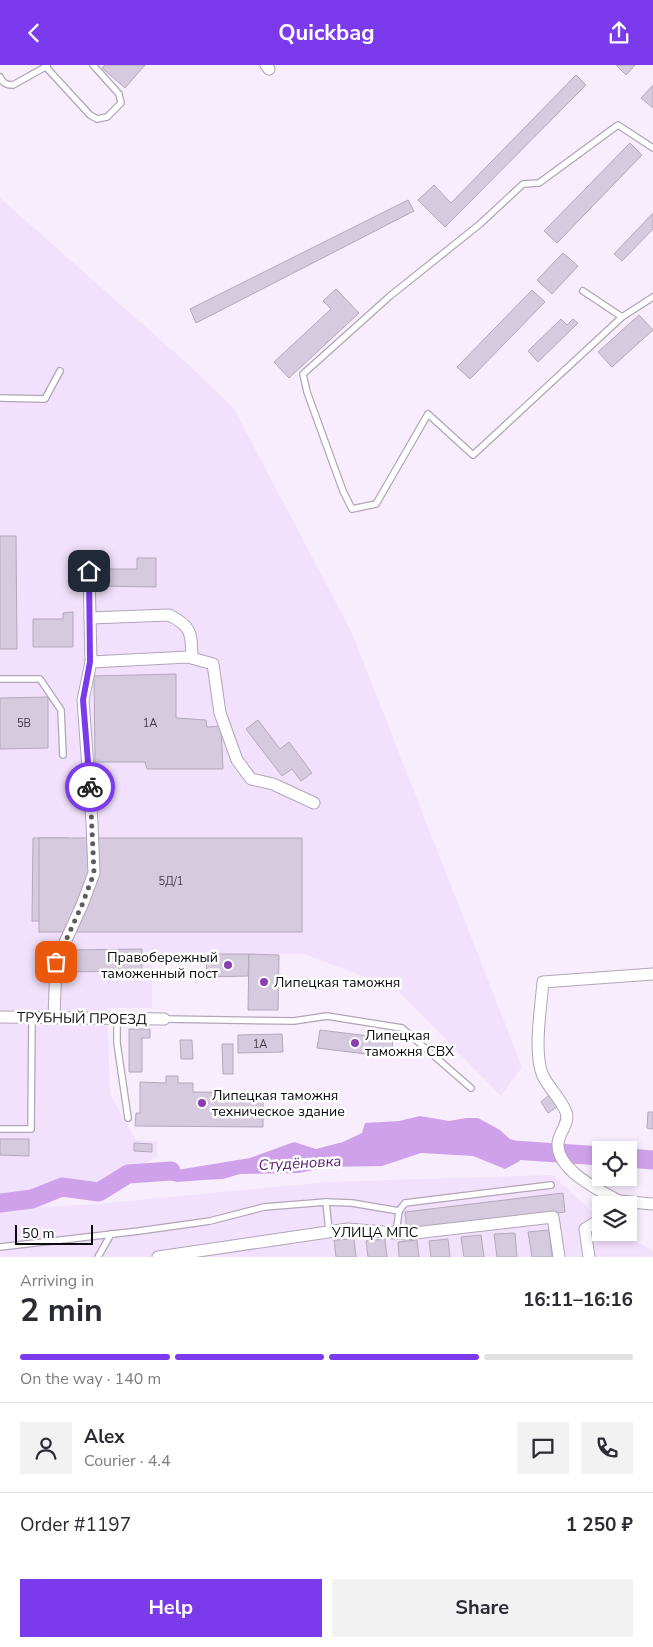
<!DOCTYPE html>
<html lang="en">
<head>
<meta charset="utf-8">
<style>
	body { margin:0; font-family:"Nunito Sans",sans-serif; background:#f2f2f3; color:#2b2b33; height:100vh; display:flex; flex-direction:column; font-size:19px; white-space:nowrap }
	* { box-sizing:border-box; margin:0 }
	p { font-size:16px; color:#7c7c81 }
	.icon { flex:none; width:28px; height:28px; fill:none; stroke:currentColor; stroke-width:2; stroke-linecap:round; stroke-linejoin:round }
	.map { position:relative; height:1192px; overflow:hidden }
	.side { display:flex; flex-direction:column; background:#fff; flex:1 }
	.side>* { flex:none }
	.buttons { position:absolute; left:592px; top:1076px; display:grid; gap:10px }
	.buttons a { display:grid; place-items:center; width:45px; height:45px; border-radius:0px; background:#fff; box-shadow:0 2px 8px #0003; font-size:25px }
	.scale { position:absolute; left:15px; bottom:12px; width:78px; box-sizing:border-box; padding-left:5px; border:2px solid #0e0a11; border-top:0; font-size:14px; line-height:18px; white-space:nowrap; color:#0e0a11; -webkit-text-stroke:4px #fefefe; paint-order:stroke }
	.pin { position:absolute; display:grid; place-items:center; width:42px; height:42px; color:#fff; margin:-21px; border-radius:10px; box-shadow:0 2px 8px #0006 }
	.courier { position:absolute; display:grid; place-items:center; width:50px; height:50px; margin:-25px; border:4px solid #7c3aed; border-radius:50%; background:#fff; color:#222; box-shadow:0 1px 6px #0007 }
	.head em { font-style:normal; font-weight:700 }
	.head div { display:flex; flex-direction:column-reverse }
	.head { display:flex; align-items:center; justify-content:space-between; height:85px; padding:0 20px }
	h1 { font-size:32px; font-weight:700; line-height:38px }
	.bar { display:grid; grid-template-columns:repeat(4,1fr); gap:8px 5px; align-content:center; height:60px; padding:0 20px }
	.bar i { height:6px; border-radius:4px; background:#e1e1e2 }
	.bar .on { background:#7c3aed }
	.bar p { grid-column:span 4 }
	.line { display:flex; align-items:center; gap:12px; padding:0 20px; border-top:1px solid #e1e1e2 }
	.line div { flex:1 }
	.round { display:grid; place-items:center; flex:none; width:52px; height:52px; border-radius:0px; background:#f2f2f3 }
	.primary-button { display:flex; gap:10px; margin-top:auto; padding:10px 20px }
	.primary-button a { flex:1; height:58px; border-radius:0px; background:#7c3aed; color:#fff; font-size:20px; font-weight:700; line-height:58px; text-align:center }
	.primary-button a+a { background:#f2f2f3; color:#2b2b33 }
	header { display:flex; justify-content:space-between; align-items:center; height:65px; padding:0 20px; background:#7c3aed; color:#fff; font-size:22px; font-weight:700 }
	.map>svg:first-child { display:block }
	.built { fill:#f2e1fc }
	.water { fill:#d0a1eb }
	.lines { fill:none; stroke-linecap:round; stroke-linejoin:round }
	.river { stroke:#d0a1eb; stroke-width:19 }
	.building { fill:#d6cade; stroke:#b4a8bb }
	.service-casing { stroke:#b1a5b8; stroke-width:8 }
	.minor-casing { stroke:#b1a5b8; stroke-width:13 }
	.service { stroke:#fff; stroke-width:5.5 }
	.minor { stroke:#fff; stroke-width:11 }
	.done { stroke:#605964; stroke-width:5; stroke-dasharray:0 9 }
	.route { stroke:#7c3aed; stroke-width:6 }
	.poi-dot { fill:#8b3eaf; stroke:#fefefe; stroke-width:2 }
	.labels { text-anchor:middle; stroke-width:5; stroke-linejoin:round; paint-order:stroke }
	.number-label { font-size:11px; fill:#403a44 }
	.poi-label { font-size:14px; fill:#0e0a11; stroke:#fefefe; text-anchor:start }
	.street-label { font-size:14px; fill:#0e0a11; stroke:#fefefe }
	.water-label { font-size:15px; font-style:italic; fill:#551a70; stroke:#fefefe }
</style>
</head>
<body>
<header><svg class="icon" aria-label="back" viewBox="0 0 24 24"><path d="M15 5l-7 7 7 7"/></svg>Quickbag<svg class="icon" aria-label="share" viewBox="0 0 24 24"><path d="M12 15V3M7 8l5-5 5 5M5 13v7h14v-7"/></svg></header>
<div class="map">
<svg width="653" height="1192" viewBox="0 0 653 1192">
	<rect width="100%" height="100%" fill="#f7edfd"/>
	<g class="built">
		<path d="M0 133 190 301 234 344 352 568 522 1002 501 1031 395 923 304 889 152 890V943H107L110 1029 136 1075 157 1077V1091L100 1125 64 1120 32 1133 0 1137Z"/>
		<path d="M552 1110 601 1155V1168H622L653 1186V1192H0V1144L97 1139 328 1117Z"/>
	</g>
	<path class="water" d="M420 1051 449 1056 466 1053H478L500 1065 515 1079 520 1096 505 1104 473 1091 421 1088 382 1101 328 1102 299 1108 240 1109 223 1114 203 1115 177 1117 161 1113H147L144 1101 171 1106 250 1093 294 1077 316 1084 343 1077 362 1068 365 1058 399 1056Z"/>
	<g class="lines">
		<g class="river">
			<path d="M493 1079 514 1085 601 1091"/>
			<path d="M629 1093 653 1095"/>
			<path d="M0 1138 32 1134 62 1122 99 1127 128 1109 171 1106"/>
		</g>
	</g>
	<g class="building">
		<path d="M105 0H145L125 23 102 3Z"/>
		<path d="M616 0H635L626 10Z"/>
		<path d="M576 10 586 20 445 162 418 135 434 120 451 138Z"/>
		<path d="M653 20V43L641 33Z"/>
		<path d="M630 78 642 90 557 178 544 166Z"/>
		<path d="M408 135 414 146 196 258 190 244Z"/>
		<path d="M653 148V164L622 196 614 189Z"/>
		<path d="M563 188 578 201 552 229 537 215Z"/>
		<path d="M336 224 359 248 289 313 274 297 331 244 323 236Z"/>
		<path d="M532 225 545 237 470 314 457 302Z"/>
		<path d="M639 250 653 265 612 302 598 287Z"/>
		<path d="M561 254 567 260 573 254 578 258 538 297 528 286Z"/>
		<path d="M0 471H16L17 584H0Z"/>
		<path d="M137 493H156V522L96 521V504H137Z"/>
		<path d="M73 547V582H33V554H63V548Z"/>
		<path d="M176 609V653L206 655 207 662 221 661 223 704H147L145 697H95L94 611Z"/>
		<path d="M48 632V683L0 684V633Z"/>
		<path d="M258 655 280 684 289 677 312 708 301 716 292 704 282 711 246 664Z"/>
		<path d="M33 773H69L68 856H32Z"/>
		<rect x="39" y="773" width="263" height="94"/>
		<path d="M142 884V906L66 907 65 885Z"/>
		<path d="M206 889H249L248 911 207 912Z"/>
		<path d="M249 889 279 890 278 945H248Z"/>
		<path d="M129 964H150V973H142V1007H129Z"/>
		<path d="M320 965 393 974 391 992 317 983Z"/>
		<path d="M282 969 283 987 238 988V970Z"/>
		<path d="M180 975H192L193 994H181Z"/>
		<path d="M222 979H233V1009H223Z"/>
		<path d="M166 1011H178V1018H193V1027L263 1028V1062L135 1061 136 1048H140V1017L166 1018Z"/>
		<path d="M549 1030 557 1042 548 1048 541 1037Z"/>
		<path d="M648 1047H653V1064L647 1063Z"/>
		<path d="M0 1074H29V1091L0 1090Z"/>
		<path d="M134 1078 152 1079V1087L134 1086Z"/>
		<path d="M563 1128 565 1147 407 1165 405 1147Z"/>
		<path d="M549 1165 552 1192H532L528 1167Z"/>
		<path d="M515 1168 517 1192H497L494 1169Z"/>
		<path d="M481 1170 484 1192H464L461 1172Z"/>
		<path d="M354 1174 356 1192H336L334 1175Z"/>
		<path d="M385 1174 387 1192H368L366 1176Z"/>
		<path d="M448 1174 450 1192H431L429 1176Z"/>
		<path d="M417 1175 419 1192H399L398 1177Z"/>
	</g>
	<g class="lines">
		<defs>
			<g id="service">
				<path d="M45 1 90 50 97 54 107 52 121 38 119 29 93 0"/>
				<path d="M0 12C3 18 6 20 13 20L47 1"/>
				<path d="M583 226 622 252 653 232"/>
				<path d="M622 252 473 390 428 349 376 439 352 444 343 426 307 327 303 309 390 231 480 159 523 119 539 118 618 60 653 83"/>
				<path d="M0 333 45 334 60 306"/>
				<path d="M0 614H40L61 645 63 690"/>
				<path d="M117 954V978L128 1053"/>
				<path d="M164 954 294 956 327 951 402 963 471 1023"/>
				<path d="M0 1064H31L32 952"/>
				<path d="M326 1137 352 1138 399 1146"/>
				<path d="M396 1168 399 1146 405 1138 551 1120"/>
				<path d="M0 1182 139 1166 210 1156 264 1142 326 1137 329 1166"/>
				<path d="M98 1192 111 1169"/>
			</g>
			<g id="minor">
				<path d="M266 0 269 4"/>
				<path d="M90 553 169 550C193 562 191 569 192 593"/>
				<path d="M91 597 188 592 213 599 220 648 237 695 251 714 273 719 314 738"/>
				<path d="M0 952 164 954"/>
				<path d="M54 952 56 897 82 840 94 808 92 758 83 635 91 597 89 506"/>
				<path d="M619 1136C600 1126 557 1105 558 1079 558 1068 570 1059 566 1047 561 1034 549 1023 543 1011 533 990 541 941 543 917L653 909"/>
				<path d="M613 1140 619 1136 653 1139"/>
				<path d="M158 1192 348 1164 406 1169 553 1152 559 1192"/>
				<path d="M589 1192 585 1164 601 1154"/>
			</g>
		</defs>
		<use href="#service" class="service-casing"/>
		<use href="#minor" class="minor-casing"/>
		<use href="#service" class="service"/>
		<use href="#minor" class="minor"/>
	</g>
	<g class="lines">
		<path class="done" d="M56 897 82 840 94 808 90 722"/>
		<path class="route" d="M89 506 90 597 83 635 90 722"/>
	</g>
	<g class="poi-dot">
		<circle cx="228" cy="900" r="5"/>
		<circle cx="264" cy="917" r="5"/>
		<circle cx="355" cy="978" r="5"/>
		<circle cx="202" cy="1038" r="5"/>
	</g>
	<g class="labels">
		<g class="number-label">
			<text x="24" y="662">5В</text>
			<text x="150" y="662">1А</text>
			<text x="171" y="820">5Д/1</text>
			<text x="260" y="983">1А</text>
		</g>
		<g class="poi-label">
			<text x="218" y="897" text-anchor="end">Правобережный<tspan x="218" dy="16">таможенный пост</tspan></text>
			<text x="274" y="922">Липецкая таможня</text>
			<text x="365" y="975">Липецкая<tspan x="365" dy="16">таможня СВХ</tspan></text>
			<text x="212" y="1035">Липецкая таможня<tspan x="212" dy="16">техническое здание</tspan></text>
		</g>
		<g class="street-label">
			<text transform="translate(82 953) rotate(1)" y="5">ТРУБНЫЙ ПРОЕЗД</text>
			<text x="375" y="1172">УЛИЦА МПС</text>
		</g>
		<g class="water-label">
			<text transform="translate(300 1098) rotate(-3)" y="5">Студёновка</text>
		</g>
	</g>
</svg>
<div class="buttons">
<a><svg class="icon" aria-label="locate" viewBox="0 0 24 24"><circle cx="12" cy="12" r="6"/><path d="M12 2v4M12 18v4M2 12h4M18 12h4"/></svg></a>
<a><svg class="icon" aria-label="layers" viewBox="0 0 24 24"><path d="M12 4l9 5-9 5-9-5zM3 14l9 5 9-5"/></svg></a>
</div>
<div class="scale">50 m</div>
<div class="pin" style="left:56px;top:897px;background:#ea580c"><svg class="icon" aria-label="bag" viewBox="0 0 24 24"><path d="M5 8h14l-1 12H6zM9 8a3 3 0 0 1 6 0"/></svg></div>
<div class="pin" style="left:89px;top:506px;background:#1f2937"><svg class="icon" aria-label="home" viewBox="0 0 24 24"><path d="M3 11l9-7 9 7M6 9v11h12V9"/></svg></div>
<div class="courier" style="left:90px;top:722px"><svg class="icon" aria-label="bike" viewBox="0 0 24 24"><circle cx="6" cy="16" r="4"/><circle cx="18" cy="16" r="4"/><path d="M6 16l4-8h5l3 8M10 8l3 8H6M13 5h3"/></svg></div>
</div>
<section class="side">
<div class="head"><div><h1>2 min</h1><p>Arriving in</p></div><em>16:11–16:16</em></div>
<div class="bar"><i class="on"></i><i class="on"></i><i class="on"></i><i></i><p>On the way · 140 m</p></div>
<div class="line" style="height:90px"><a class="round"><svg class="icon" aria-label="person" viewBox="0 0 24 24"><circle cx="12" cy="8" r="4"/><path d="M4 21q1-7 8-7t8 7"/></svg></a><div><b>Alex</b><p>Courier · 4.4</p></div><a class="round"><svg class="icon" aria-label="chat" viewBox="0 0 24 24"><path d="M4 5h16v11H9l-5 4z"/></svg></a><a class="round"><svg class="icon" aria-label="phone" viewBox="0 0 24 24"><path d="M5 4h4l2 5-3 2q2 4 5 5l2-3 5 2v4C11 20 4 13 5 4z"/></svg></a></div>
<div class="line" style="height:65px"><div>Order #1197</div><b>1 250 ₽</b></div>
<div class="primary-button"><a>Help</a><a>Share</a></div>
</section>
</body>
</html>
